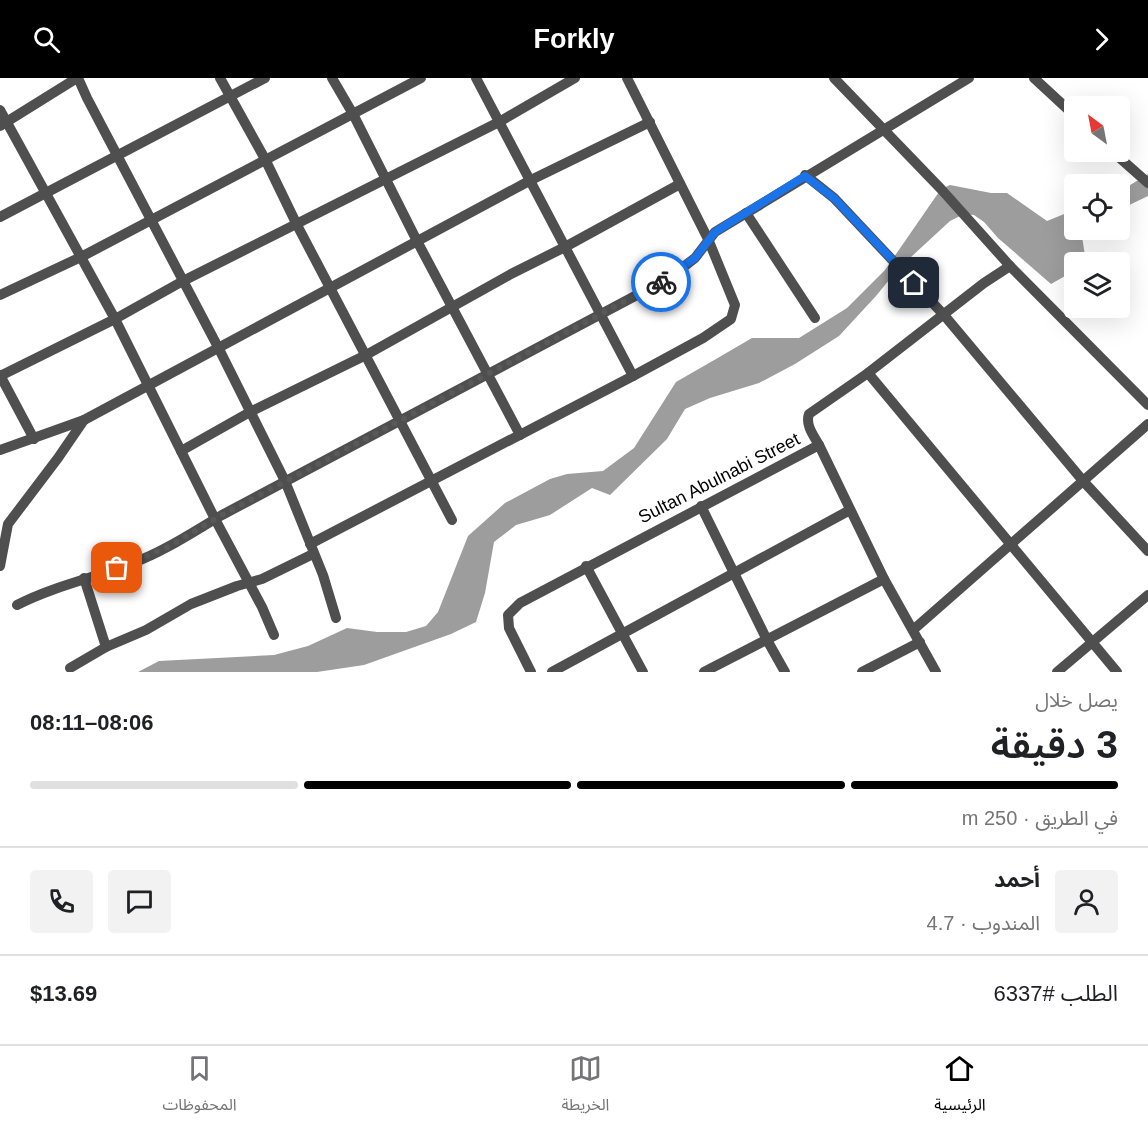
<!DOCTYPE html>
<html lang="ar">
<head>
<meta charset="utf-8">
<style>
	body { margin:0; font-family:Arial,"Noto Sans Arabic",sans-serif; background:#f2f2f2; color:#202124; direction:rtl; height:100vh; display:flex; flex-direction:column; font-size:22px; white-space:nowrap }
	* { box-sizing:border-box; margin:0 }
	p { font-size:20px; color:#757577 }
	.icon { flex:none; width:33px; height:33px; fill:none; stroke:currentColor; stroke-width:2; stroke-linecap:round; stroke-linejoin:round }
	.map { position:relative; height:594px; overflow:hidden; direction:ltr }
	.panel { display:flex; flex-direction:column; background:#fff; flex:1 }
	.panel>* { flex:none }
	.needle { width:39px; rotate:328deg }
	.tools { position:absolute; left:1064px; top:18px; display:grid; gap:12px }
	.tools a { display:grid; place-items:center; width:66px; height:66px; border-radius:6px; background:#fff; box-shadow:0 6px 24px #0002; font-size:30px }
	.pin { position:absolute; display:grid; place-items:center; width:51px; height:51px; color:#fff; margin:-26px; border-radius:12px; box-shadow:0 3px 9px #0006 }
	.courier { position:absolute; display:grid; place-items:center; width:60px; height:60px; margin:-30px; border:4px solid #1a73e8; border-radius:50%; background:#fff; color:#222; box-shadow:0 2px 8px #0007 }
	.summary em { font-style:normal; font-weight:600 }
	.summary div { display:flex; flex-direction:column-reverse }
	.summary { display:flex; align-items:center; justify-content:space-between; height:102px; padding:0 30px }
	h1 { font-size:39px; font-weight:600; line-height:45px }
	.bar { display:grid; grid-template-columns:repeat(4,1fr); gap:9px 6px; align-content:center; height:72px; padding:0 30px }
	.bar i { height:8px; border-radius:4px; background:#e0e0e0 }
	.bar .active { background:#000 }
	.bar p { grid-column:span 4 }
	.line { display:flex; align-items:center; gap:15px; padding:0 30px; border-top:2px solid #e0e0e0 }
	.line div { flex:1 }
	.round { display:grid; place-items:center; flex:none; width:63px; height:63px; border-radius:6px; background:#f2f2f2 }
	header { display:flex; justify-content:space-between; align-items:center; height:78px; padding:0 30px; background:#000; color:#fff; font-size:27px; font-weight:600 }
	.tabs { display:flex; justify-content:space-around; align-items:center; height:84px; border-top:2px solid #e0e0e0; background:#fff; font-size:16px; color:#757577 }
	.tabs a { display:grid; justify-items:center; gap:3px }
	.tabs .active { color:#000 }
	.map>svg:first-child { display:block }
	.water { fill:#9d9d9d }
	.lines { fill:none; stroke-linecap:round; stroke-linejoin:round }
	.minor { stroke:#4f4f4f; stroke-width:10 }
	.done { stroke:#595959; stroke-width:6; stroke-dasharray:0 10.8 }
	.route { stroke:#1a73e8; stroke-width:8 }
	.labels { text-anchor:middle; stroke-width:5; stroke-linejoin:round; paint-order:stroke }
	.street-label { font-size:18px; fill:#000; stroke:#fff }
</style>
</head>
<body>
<header><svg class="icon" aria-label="forward" viewBox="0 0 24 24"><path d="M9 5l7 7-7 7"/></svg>Forkly<svg class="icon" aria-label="search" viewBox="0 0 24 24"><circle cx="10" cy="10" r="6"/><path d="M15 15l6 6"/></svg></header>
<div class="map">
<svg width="1148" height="594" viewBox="0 0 1148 594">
	<rect width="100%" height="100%" fill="#fff"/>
	<g class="water">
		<path d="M1148 96V118L1119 132V114Z"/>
		<path d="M950 107 991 115H1007L1047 143 1074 132V152H1081L1086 184H1074V193L1051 206 998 160 984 144 974 137 964 136 950 143 898 191 876 218 839 258 795 286 759 305 710 320 685 331 667 361 610 417 592 410 550 437 516 447 494 464 485 515 476 544 451 556 364 587 317 594H138L159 583 274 577 308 568 347 550 377 554H406L426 548 438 534 468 458 505 425 550 401 567 396 603 393 634 370 676 304 716 281 752 260H799L847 230 885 192 941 111Z"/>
	</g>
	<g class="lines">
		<g class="minor">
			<path d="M78 0 87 20 219 271 285 403 323 497 336 540"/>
			<path d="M220 0 265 81 297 147 452 442"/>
			<path d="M332 0 353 36 417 163 520 357"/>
			<path d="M476 0 633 298"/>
			<path d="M834 0 941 111 1010 188 1148 327"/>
			<path d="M1034 0 1074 37"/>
			<path d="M0 32 115 241 215 441 262 529 274 557"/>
			<path d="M0 48 77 0"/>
			<path d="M1113 74 1148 105"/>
			<path d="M805 97 834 120 944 237 1084 404 1148 473"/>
			<path d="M746 135 815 240"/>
			<path d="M0 139 265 0"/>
			<path d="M0 217 81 179 421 0"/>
			<path d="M868 295 984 205 1010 188"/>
			<path d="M0 297 34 361"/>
			<path d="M0 298 115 241 183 203 499 44 575 0"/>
			<path d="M819 367C814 358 805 347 809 336L868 295 1117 594"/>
			<path d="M0 372 84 342 531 102 650 44"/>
			<path d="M181 373 250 334 366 277 511 196 565 169 680 106"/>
			<path d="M701 428 767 562 785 594"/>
			<path d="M310 466 633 298 703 260 731 241 735 227 708 161 627 0"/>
			<path d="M0 488 8 446 58 380 84 342"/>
			<path d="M586 488 643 594"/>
			<path d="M84 500 106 569"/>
			<path d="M17 527C54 508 94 500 133 485 165 473 193 454 222 437L669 200 695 180 715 154 969 0"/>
			<path d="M913 552 1148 346"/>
			<path d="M70 590 106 569 146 552 191 526 237 508 262 501 313 476"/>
			<path d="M531 594 509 550 508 537 520 525 819 367 884 501 936 594"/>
			<path d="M552 594 850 432"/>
			<path d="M704 594 884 501"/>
			<path d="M862 594 920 564"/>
			<path d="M1057 594 1148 517"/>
		</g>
	</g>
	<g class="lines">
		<path class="done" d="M117 490 168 469 222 437 661 204"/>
		<path class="route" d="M661 204 695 180 715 154 805 98 834 120 914 205"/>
	</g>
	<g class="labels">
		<g class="street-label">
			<text transform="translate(719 400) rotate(-27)" y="6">Sultan Abulnabi Street</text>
		</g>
	</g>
</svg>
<div class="tools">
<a><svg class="needle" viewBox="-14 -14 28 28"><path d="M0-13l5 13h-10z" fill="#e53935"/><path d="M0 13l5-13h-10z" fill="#757577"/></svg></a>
<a><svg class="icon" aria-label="locate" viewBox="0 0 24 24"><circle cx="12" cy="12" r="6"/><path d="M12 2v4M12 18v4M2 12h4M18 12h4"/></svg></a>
<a><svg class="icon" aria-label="layers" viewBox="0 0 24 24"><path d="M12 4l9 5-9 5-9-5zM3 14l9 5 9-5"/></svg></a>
</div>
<div class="pin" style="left:117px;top:490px;background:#ea580c"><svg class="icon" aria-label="bag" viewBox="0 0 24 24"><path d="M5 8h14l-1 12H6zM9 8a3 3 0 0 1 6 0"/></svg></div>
<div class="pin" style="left:914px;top:205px;background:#1f2937"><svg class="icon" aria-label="home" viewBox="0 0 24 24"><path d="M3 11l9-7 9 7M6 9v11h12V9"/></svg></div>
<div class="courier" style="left:661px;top:204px"><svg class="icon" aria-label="bike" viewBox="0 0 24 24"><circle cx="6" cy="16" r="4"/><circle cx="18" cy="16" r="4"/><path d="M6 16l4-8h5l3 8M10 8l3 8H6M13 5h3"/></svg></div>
</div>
<section class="panel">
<div class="summary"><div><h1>3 دقيقة</h1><p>يصل خلال</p></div><em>08:06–08:11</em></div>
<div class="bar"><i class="active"></i><i class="active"></i><i class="active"></i><i></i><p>في الطريق · 250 m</p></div>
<div class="line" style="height:108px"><a class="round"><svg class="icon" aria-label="person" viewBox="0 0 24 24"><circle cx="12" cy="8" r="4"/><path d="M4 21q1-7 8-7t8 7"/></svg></a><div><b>أحمد</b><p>المندوب · 4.7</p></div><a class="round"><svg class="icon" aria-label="chat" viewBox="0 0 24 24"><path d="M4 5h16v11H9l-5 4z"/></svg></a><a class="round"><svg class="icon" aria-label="phone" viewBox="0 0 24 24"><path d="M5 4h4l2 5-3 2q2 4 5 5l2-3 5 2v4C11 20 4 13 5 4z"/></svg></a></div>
<div class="line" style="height:78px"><div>الطلب #6337</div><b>$13.69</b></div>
</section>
<nav class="tabs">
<a class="active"><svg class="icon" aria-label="home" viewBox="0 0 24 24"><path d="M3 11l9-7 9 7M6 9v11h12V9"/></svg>الرئيسية</a>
<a><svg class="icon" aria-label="map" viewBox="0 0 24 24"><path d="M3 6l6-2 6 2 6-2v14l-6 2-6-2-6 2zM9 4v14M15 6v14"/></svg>الخريطة</a>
<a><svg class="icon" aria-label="saved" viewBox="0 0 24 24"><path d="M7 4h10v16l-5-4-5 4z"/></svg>المحفوظات</a>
</nav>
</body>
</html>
